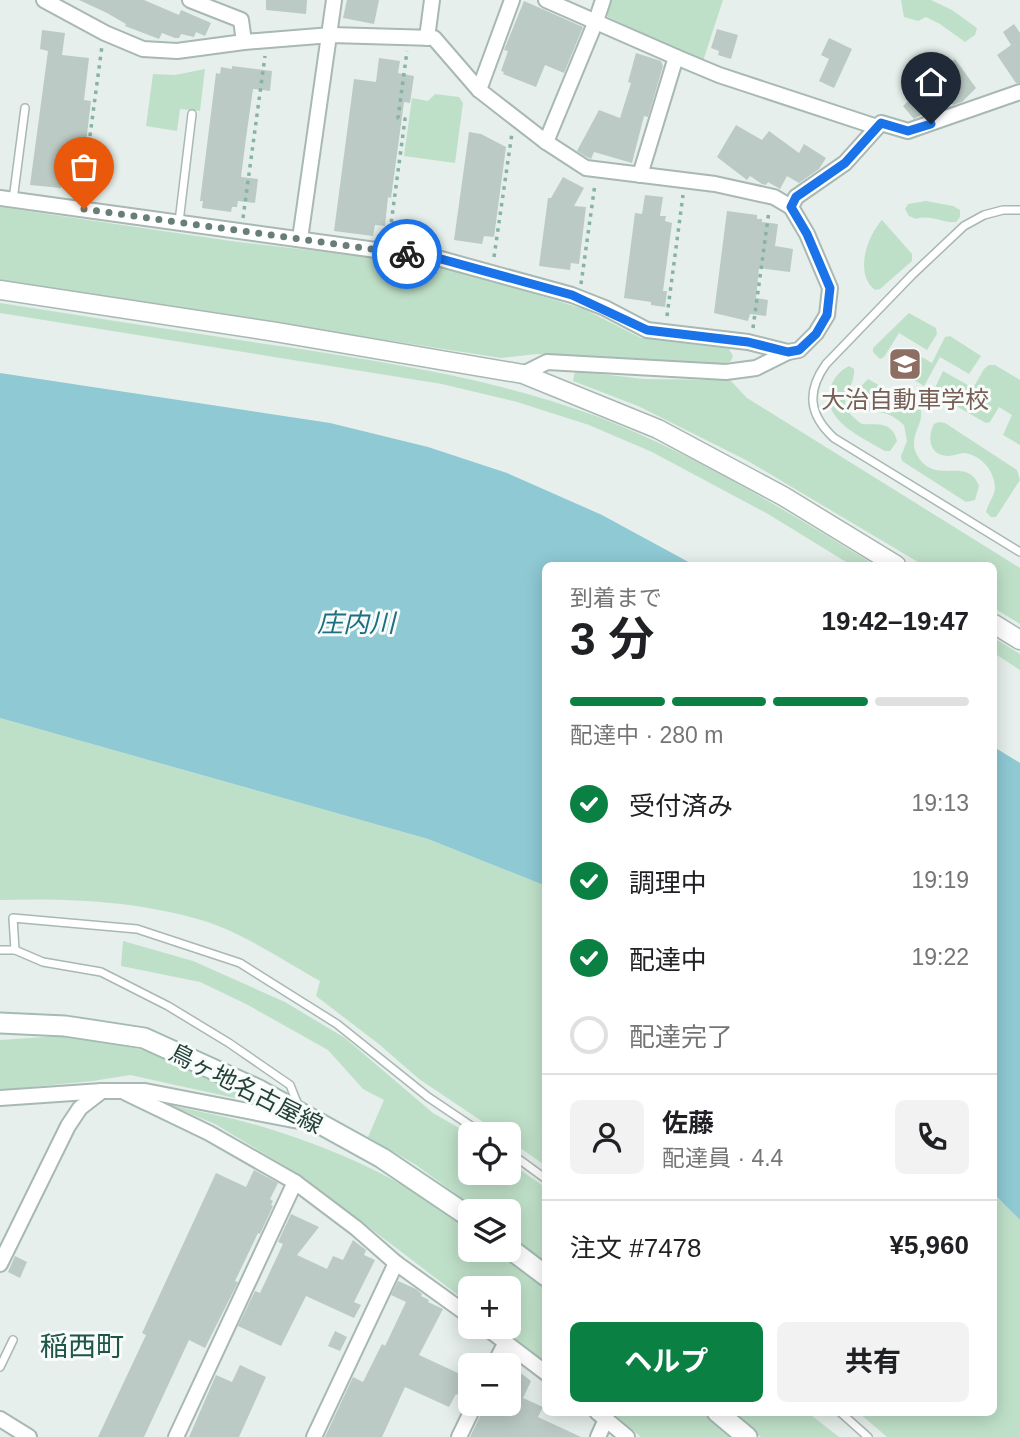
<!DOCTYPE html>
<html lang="ja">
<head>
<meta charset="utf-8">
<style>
	body { margin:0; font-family:Helvetica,"Noto Sans JP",sans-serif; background:#f2f2f2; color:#202124; height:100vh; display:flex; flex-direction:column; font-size:26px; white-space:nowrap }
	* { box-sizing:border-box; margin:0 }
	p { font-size:23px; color:#757577 }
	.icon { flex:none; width:38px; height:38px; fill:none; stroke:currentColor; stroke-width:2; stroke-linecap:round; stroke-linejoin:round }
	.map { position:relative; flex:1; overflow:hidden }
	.panel { position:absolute; left:542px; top:562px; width:455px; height:854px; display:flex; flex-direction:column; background:#fff; border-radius:10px; box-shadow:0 4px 18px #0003 }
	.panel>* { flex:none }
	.tools { position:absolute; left:458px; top:1122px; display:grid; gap:14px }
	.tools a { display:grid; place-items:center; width:63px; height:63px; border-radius:10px; background:#fff; box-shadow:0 4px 18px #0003; font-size:35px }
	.pin { position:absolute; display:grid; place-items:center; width:60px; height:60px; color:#fff; margin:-72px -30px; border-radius:50% 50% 50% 0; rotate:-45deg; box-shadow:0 0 7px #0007 }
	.pin .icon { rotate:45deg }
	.courier { position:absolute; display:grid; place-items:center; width:70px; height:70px; margin:-35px; border:5px solid #1a73e8; border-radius:50%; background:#fff; color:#222; box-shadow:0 2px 9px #0007 }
	.head em { font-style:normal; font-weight:700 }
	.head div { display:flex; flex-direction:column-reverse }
	.head { display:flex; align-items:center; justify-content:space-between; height:119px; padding:0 28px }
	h1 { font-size:46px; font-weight:700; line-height:52px }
	.bar { display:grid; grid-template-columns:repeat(4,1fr); gap:10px 7px; align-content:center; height:84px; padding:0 28px }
	.bar i { height:9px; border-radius:5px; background:#e0e0e0 }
	.bar .selected { background:#0b8043 }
	.bar p { grid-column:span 4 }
	.line { display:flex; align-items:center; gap:18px; padding:0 28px; border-top:2px solid #e0e0e0 }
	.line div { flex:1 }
	.round { display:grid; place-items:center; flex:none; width:74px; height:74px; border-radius:10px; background:#f2f2f2 }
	ol { padding:0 28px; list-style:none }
	li { display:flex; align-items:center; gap:21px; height:77px }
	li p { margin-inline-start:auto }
	li .icon { padding:7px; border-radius:50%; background:#0b8043; color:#fff; stroke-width:4 }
	li:last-child { color:#757577 }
	li i { width:38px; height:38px; border:4px solid #e0e0e0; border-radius:50% }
	.cta { display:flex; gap:14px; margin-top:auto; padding:14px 28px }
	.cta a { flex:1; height:80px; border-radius:10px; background:#0b8043; color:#fff; font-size:28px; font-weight:700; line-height:80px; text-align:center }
	.cta a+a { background:#f2f2f2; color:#202124 }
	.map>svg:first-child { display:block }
	.green { fill:#bfe0c8 }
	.water { fill:#8ec9d4 }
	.building { fill:#bbcac4 }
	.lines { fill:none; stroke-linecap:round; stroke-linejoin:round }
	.service-casing { stroke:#a8b8b2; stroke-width:10 }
	.minor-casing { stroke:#a8b8b2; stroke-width:18 }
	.tertiary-casing { stroke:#a8b8b2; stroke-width:21 }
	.secondary-casing { stroke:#a4bbb3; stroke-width:23 }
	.path { stroke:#86b3a5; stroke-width:3.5; stroke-dasharray:3.5 5; stroke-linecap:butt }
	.service { stroke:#fff; stroke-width:7 }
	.minor { stroke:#fff; stroke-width:14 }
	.tertiary { stroke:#fff; stroke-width:18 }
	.secondary { stroke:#fff; stroke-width:19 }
	.done { stroke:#687f78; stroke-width:7; stroke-dasharray:0 12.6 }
	.route { stroke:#1a73e8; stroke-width:9 }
	.labels { text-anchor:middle; stroke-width:6; stroke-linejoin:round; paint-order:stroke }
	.education-label { font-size:24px; fill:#785e54; stroke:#f7fbf9 }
	.street-label { font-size:24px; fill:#24423a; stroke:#f7fbf9 }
	.water-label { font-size:26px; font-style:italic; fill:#1c6f80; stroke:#f7fbf9 }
	.quarter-label { font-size:28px; fill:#1f5548; stroke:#f7fbf9 }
</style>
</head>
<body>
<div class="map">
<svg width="1020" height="1437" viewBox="0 0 1020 1437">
	<rect width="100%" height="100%" fill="#e6efeb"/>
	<g class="green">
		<path d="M609 0H723L703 61 608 17 606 12Z"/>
		<path d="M901 0H931L952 10 977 28 975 35 965 42 940 24 926 17 918 21 904 17Z"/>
		<path d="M205 69 200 111 180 109 177 131 146 126 153 74 175 75Z"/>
		<path d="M435 94 459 97 463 103 455 163 404 156 412 98 428 101Z"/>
		<path d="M926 201 953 206 960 210V217L956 222C942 223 931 214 916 219L909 216 905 209 908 204Z"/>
		<path d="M0 207 238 242 438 265 584 309 641 338 729 349 733 356 731 361 722 365 537 354 501 358 0 280Z"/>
		<path d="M882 220 912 254V261L880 289 875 290C854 274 867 236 882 220Z"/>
		<path d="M0 303C96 318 191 333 287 347 391 363 496 379 596 416 695 454 784 510 875 565H851L768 514 652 452 589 425 517 402 442 384 0 313Z"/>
		<path d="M909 313 936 328 937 334 927 350 899 333 884 357 880 359 873 352V348Z"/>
		<path d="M950 336 981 356 969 374 940 357 924 386 891 366 904 347 932 363 945 337Z"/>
		<path d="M989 365H995L1020 380V445L1003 435 1012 415 999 407 990 422 986 423 935 394 934 390 943 371 973 388 984 369Z"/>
		<path d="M849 366 854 369C856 391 829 401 862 424 878 425 892 421 897 441L890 451H885C862 437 819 420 831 386 834 377 841 370 849 366Z"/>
		<path d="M575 371 644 379 730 380 747 398 1020 568V624L994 608V565H923L748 461 638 406 573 381Z"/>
		<path d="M868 379 920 408C926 423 907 436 917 455 935 487 967 455 979 486L975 500 966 502 902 461 901 456 907 441 904 425C898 420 892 415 884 413 871 410 863 415 856 400L859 388Z"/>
		<path d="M939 422 945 423 1017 470 1020 480 996 517H991L986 512C988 503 995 496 995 487 994 470 981 455 964 453 959 453 954 456 948 456 929 456 927 437 934 424Z"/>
		<path d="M994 638 1020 654V670L994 653Z"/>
		<path d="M0 718 428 839 546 886V1166L509 1140V1134H501L419 1079 380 1045 316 996 320 981C284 961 240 931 201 920 137 901 66 898 0 900Z"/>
		<path d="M123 941 193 961 285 1002 345 1038 433 1113 471 1135V1172H509V1162L546 1188V1263L509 1234V1211H479L416 1165 368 1137 384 1100 363 1089 328 1050 246 1004 200 982 121 966Z"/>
		<path d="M73 1035 147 1051 222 1081 271 1106 130 1075 93 1081 0 1090V1040Z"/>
		<path d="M169 1105C206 1113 244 1120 279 1132 348 1154 414 1186 471 1230V1250H497L546 1287V1363L499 1327 509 1326V1288H471V1305L303 1177 215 1124Z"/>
		<path d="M994 1194 1020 1220V1437H887L858 1412H994Z"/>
		<path d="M611 1412H702L732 1437H641Z"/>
		<path d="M731 1412H807L839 1437H761Z"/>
	</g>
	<g class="water">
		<path d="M0 373 330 423 428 447 507 473 602 515 694 565H546V886L428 839 0 718Z"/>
		<path d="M994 747 1020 763V1220L994 1194Z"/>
	</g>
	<g class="building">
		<path d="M79 0H144L179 15 181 10 211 23 205 36 196 32 194 37 181 34 179 38H175L162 33 159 39 125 26 126 24 107 13Z"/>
		<path d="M266 0H307L306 14 266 10Z"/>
		<path d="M347 0H379L374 24 343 18Z"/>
		<path d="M524 1 583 27 564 73 545 65 536 87 503 74 504 72 501 71 508 51 504 50Z"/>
		<path d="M1014 24 1020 33V83H1016L997 55 1011 45 1003 32Z"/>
		<path d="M717 29 738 35 731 59 718 55 719 51 711 48Z"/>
		<path d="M42 30 65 33 62 55 89 58 84 100 91 101 84 159 78 158 75 180 62 178 61 188 30 185 48 51 40 49Z"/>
		<path d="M829 38 852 49 834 88 819 81 829 59 821 55Z"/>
		<path d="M636 53 661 61 663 66 648 117 644 116 632 163 594 152 591 159 585 156 577 151 599 110 620 118 631 83 628 82Z"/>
		<path d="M379 58 400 61 398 73 414 76 410 103 404 102 391 198 388 197 385 226 375 225 373 236 334 231 354 79 376 82Z"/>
		<path d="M955 59 976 88 962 102 953 105 950 101 941 109 928 114 926 112 914 119 903 106 930 81 928 79Z"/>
		<path d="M232 66 272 71 270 91 253 89 246 138 241 177 258 179 255 203 238 201 237 207H232L231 212 202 208 203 201H200L216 73 220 74 221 67 232 69Z"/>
		<path d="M736 125 762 140 769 131 799 153 804 144 826 158 819 169 799 183 787 176 780 189 768 182 766 185 762 184 750 176 747 180 717 157Z"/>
		<path d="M469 132 481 134 506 147 494 237 484 236 482 244 454 240Z"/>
		<path d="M563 177 584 188 574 206 586 207 579 264 571 263 570 270 539 266 548 198H551Z"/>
		<path d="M645 195 663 197 660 216H666L665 221 672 223 663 291H667L665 307 651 305V302L624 298 635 213 642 214Z"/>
		<path d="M727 211 757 215V219H762V222L778 224 775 246 793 249 790 272 759 268 756 298 768 300 766 316 750 314 748 321 714 313Z"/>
		<path d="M254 1170 278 1183 270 1199 273 1201 271 1205 273 1206 260 1234 258 1233 235 1281 238 1282 205 1348 189 1340 144 1437H98L146 1335 142 1333 216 1173 246 1187Z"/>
		<path d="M291 1214 319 1227 297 1255 327 1269 333 1256 343 1260 353 1240 366 1250 364 1255 375 1260 354 1302 361 1305 354 1318 306 1296 281 1346 238 1326 255 1291 260 1293 283 1244 278 1242Z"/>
		<path d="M15 1256 27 1262 20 1278 8 1272Z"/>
		<path d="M398 1281 416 1289 422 1294 421 1296 429 1300 428 1302 443 1309 419 1355 471 1379V1396L467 1399 456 1394 449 1407 405 1387 382 1437H325L353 1377 363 1382 382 1344 385 1346 406 1302 391 1295Z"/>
		<path d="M335 1331 347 1337 340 1351 328 1346Z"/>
		<path d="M509 1364 531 1381 523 1398 543 1407 538 1417 581 1437H470L486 1404H509Z"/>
		<path d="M240 1365 266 1377 239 1437H189L216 1375 232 1382Z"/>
	</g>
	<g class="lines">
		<defs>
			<g id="service">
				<path d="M13 200 25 108"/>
				<path d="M1020 210H1003L984 215 964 226 912 275 826 364C806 392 809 415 834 438L1020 552"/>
				<path d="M179 222 192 114"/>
				<path d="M0 950H15L13 918 137 929 240 963 337 1024 428 1097 483 1134"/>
				<path d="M15 950 43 962 101 972 168 1006 229 1043 290 1085 298 1105"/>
				<path d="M509 1152 546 1179"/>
				<path d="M0 1367 13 1340"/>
				<path d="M840 1412 868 1437"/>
			</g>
			<g id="minor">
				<path d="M44 0 105 33 143 49 177 51 244 42 331 35 434 38 479 90 546 142 586 168 715 184 774 197 791 207 807 234 830 288 827 315 816 333 799 350 788 352 756 368 726 372 547 362 523 374"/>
				<path d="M190 0 241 20 244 42"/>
				<path d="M546 0 676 57 640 175"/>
				<path d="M427 38 432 0"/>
				<path d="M676 57 719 75 877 127"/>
				<path d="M479 90 512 0"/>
				<path d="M546 142 596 21 603 0"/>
				<path d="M0 198 441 259 572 295 605 308 647 330 748 342 788 352"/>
				<path d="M791 207 796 197 845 163 881 123 908 131 1020 92"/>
				<path d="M300 239 334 0"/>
				<path d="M126 1093 209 1133 295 1182 356 1228 396 1263 471 1317"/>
				<path d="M0 1098 102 1091"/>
				<path d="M0 1264 68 1126 80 1108 102 1091H145L309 1123"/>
				<path d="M484 1326 546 1373"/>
				<path d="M494 1365 506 1342"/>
				<path d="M597 1412 627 1437"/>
				<path d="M0 1419 29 1437"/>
				<path d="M176 1437 295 1182"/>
				<path d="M314 1437 396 1263"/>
				<path d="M459 1437 475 1404"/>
				<path d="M598 1437 606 1419"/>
			</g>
			<g id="tertiary">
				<path d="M0 290 276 332 523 374 658 429 783 496 896 565"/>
				<path d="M994 624 1020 640"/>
			</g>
			<g id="secondary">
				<path d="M0 1023 65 1026 144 1038 259 1090 382 1158 471 1218"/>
				<path d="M509 1248 546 1276"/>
				<path d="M717 1412 747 1437"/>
			</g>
		</defs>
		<use href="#service" class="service-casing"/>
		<use href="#minor" class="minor-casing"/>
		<use href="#tertiary" class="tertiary-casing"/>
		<use href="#secondary" class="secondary-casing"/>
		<g class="path">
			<path d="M82 195 102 46"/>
			<path d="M243 218 265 56"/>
			<path d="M389 239 405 119 398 118 407 51"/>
			<path d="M494 257 512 133"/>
			<path d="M581 284 595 184"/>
			<path d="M667 316 683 195"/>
			<path d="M753 328 769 211"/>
		</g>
		<use href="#service" class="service"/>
		<use href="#minor" class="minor"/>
		<use href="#tertiary" class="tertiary"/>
		<use href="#secondary" class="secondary"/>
	</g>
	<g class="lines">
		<path class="done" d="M84 209 407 254"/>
		<path class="route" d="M407 254 441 259 572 295 647 330 748 342 788 352 799 350 816 334 827 315 830 288 807 234 791 207 796 197 845 163 881 123 908 131 931 124"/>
	</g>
	<defs>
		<symbol id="university-square" viewBox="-11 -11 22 22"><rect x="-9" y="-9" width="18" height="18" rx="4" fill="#8d6e63" stroke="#f7fbf9"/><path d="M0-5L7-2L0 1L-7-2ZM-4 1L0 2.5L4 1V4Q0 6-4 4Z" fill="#fff"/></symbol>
	</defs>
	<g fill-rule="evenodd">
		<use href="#university-square" x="886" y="345" width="38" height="38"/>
	</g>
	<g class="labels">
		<g class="education-label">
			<text x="905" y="408">大治自動車学校</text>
		</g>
		<g class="street-label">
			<text transform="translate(246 1089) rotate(27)" y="8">鳥ヶ地名古屋線</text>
		</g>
		<g class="water-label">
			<text x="356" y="632">庄内川</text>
		</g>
		<g class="quarter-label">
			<text x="82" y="1356">稲西町</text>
		</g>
	</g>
</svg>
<div class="tools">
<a><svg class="icon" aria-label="locate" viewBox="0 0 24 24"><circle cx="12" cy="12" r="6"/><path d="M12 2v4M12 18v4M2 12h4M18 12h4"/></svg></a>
<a><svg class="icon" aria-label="layers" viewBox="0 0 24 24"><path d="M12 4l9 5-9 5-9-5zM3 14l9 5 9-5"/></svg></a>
<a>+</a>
<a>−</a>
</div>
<div class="pin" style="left:84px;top:209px;background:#ea580c"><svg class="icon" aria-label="bag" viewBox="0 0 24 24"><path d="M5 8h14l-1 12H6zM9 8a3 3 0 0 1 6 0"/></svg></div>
<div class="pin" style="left:931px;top:124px;background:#1f2937"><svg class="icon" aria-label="home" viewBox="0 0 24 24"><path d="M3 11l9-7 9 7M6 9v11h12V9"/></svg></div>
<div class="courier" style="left:407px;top:254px"><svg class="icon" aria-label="bike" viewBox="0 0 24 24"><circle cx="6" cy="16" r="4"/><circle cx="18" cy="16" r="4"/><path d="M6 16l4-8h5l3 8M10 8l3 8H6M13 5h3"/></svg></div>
<section class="panel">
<div class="head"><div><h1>3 分</h1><p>到着まで</p></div><em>19:42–19:47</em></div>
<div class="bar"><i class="selected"></i><i class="selected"></i><i class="selected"></i><i></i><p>配達中 · 280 m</p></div>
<ol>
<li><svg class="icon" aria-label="check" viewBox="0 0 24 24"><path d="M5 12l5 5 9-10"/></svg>受付済み<p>19:13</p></li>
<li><svg class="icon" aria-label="check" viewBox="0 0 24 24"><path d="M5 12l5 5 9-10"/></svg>調理中<p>19:19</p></li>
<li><svg class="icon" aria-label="check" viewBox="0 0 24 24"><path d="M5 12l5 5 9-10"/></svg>配達中<p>19:22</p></li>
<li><i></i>配達完了</li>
</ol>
<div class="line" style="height:126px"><a class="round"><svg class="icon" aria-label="person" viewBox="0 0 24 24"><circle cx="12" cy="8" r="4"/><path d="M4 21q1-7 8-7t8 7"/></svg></a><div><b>佐藤</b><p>配達員 · 4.4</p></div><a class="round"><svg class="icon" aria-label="phone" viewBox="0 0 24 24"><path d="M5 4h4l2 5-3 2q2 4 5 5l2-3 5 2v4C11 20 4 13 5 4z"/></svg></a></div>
<div class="line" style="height:91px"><div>注文 #7478</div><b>¥5,960</b></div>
<div class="cta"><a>ヘルプ</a><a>共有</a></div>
</section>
</div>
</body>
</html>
